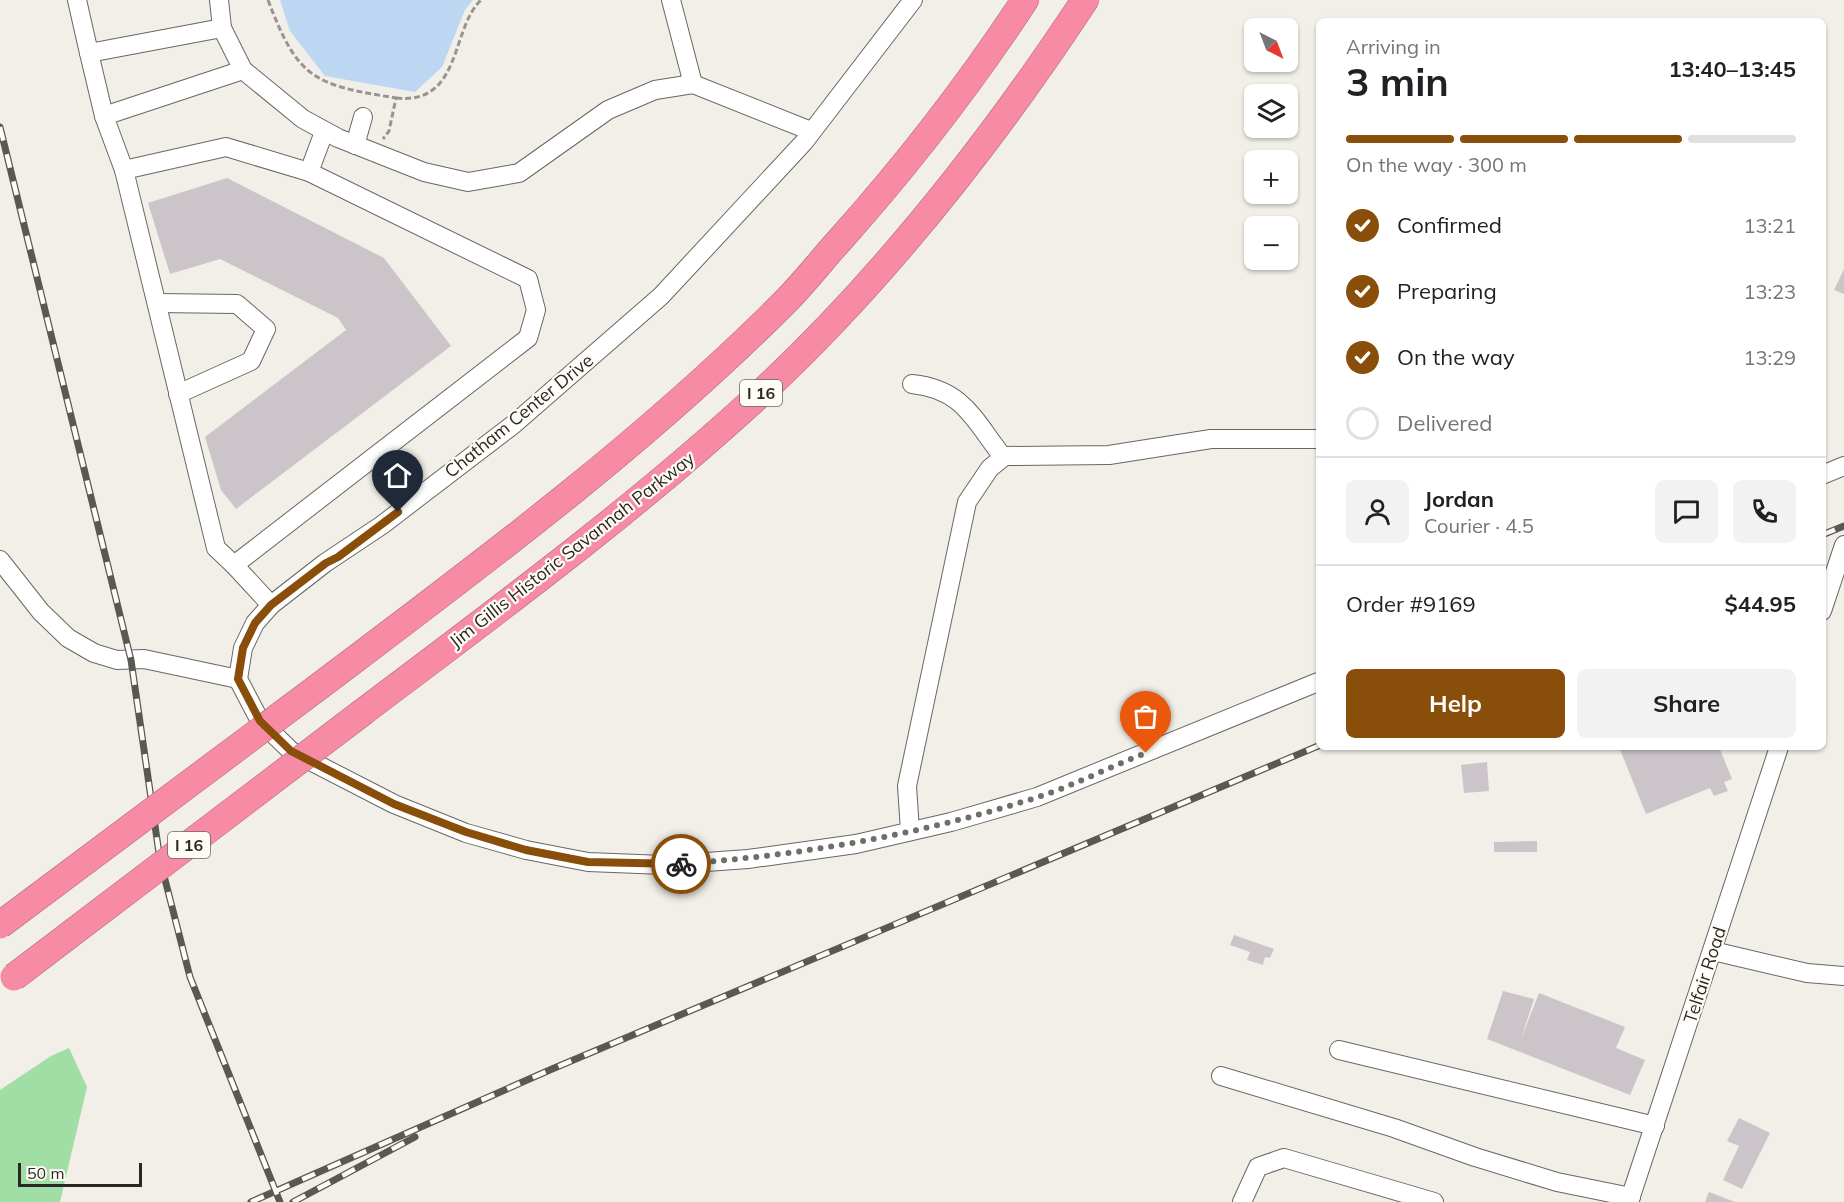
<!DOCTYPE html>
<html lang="en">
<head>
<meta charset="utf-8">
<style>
	body { margin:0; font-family:Mulish,sans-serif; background:#f2f2f2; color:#202124; height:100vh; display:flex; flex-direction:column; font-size:22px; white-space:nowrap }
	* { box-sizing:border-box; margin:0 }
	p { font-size:20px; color:#757577 }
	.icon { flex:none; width:33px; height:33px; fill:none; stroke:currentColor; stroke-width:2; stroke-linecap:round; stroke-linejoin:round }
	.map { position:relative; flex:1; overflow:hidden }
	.sheet { position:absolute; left:1316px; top:18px; width:510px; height:732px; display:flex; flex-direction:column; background:#fff; border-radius:9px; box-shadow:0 2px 4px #0004 }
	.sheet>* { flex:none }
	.needle { width:39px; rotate:138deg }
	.fabs { position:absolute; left:1244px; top:18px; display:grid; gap:12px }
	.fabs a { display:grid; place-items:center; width:54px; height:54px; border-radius:9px; background:#fff; box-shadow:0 2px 4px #0004; font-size:30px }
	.scale { position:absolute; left:18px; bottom:15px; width:124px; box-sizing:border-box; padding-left:6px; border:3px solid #292826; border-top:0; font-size:16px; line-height:21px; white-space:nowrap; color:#292826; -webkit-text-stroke:4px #fefcf5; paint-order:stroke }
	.pin { position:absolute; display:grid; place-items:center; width:51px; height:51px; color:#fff; margin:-62px -26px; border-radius:50% 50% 50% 0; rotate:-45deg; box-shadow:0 0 6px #0007 }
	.pin .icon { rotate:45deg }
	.courier { position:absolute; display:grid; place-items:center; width:60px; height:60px; margin:-30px; border:4px solid #894e09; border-radius:50%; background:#fff; color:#222; box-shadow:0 2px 8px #0007 }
	.headline em { font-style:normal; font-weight:700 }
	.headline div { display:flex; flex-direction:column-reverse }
	.headline { display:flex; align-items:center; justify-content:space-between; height:102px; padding:0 30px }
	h1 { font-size:39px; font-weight:700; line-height:45px }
	.bar { display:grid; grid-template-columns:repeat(4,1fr); gap:9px 6px; align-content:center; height:72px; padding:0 30px }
	.bar i { height:8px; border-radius:4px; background:#e0e0e0 }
	.bar .active { background:#894e09 }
	.bar p { grid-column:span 4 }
	.line { display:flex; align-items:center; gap:15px; padding:0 30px; border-top:2px solid #e0e0e0 }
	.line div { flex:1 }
	.round { display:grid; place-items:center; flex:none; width:63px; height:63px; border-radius:9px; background:#f2f2f2 }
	ol { padding:0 30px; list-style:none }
	li { display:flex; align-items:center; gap:18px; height:66px }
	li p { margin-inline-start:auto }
	li .icon { padding:6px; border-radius:50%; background:#894e09; color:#fff; stroke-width:4 }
	li:last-child { color:#757577 }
	li i { width:33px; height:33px; border:3px solid #e0e0e0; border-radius:50% }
	.action { display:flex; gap:12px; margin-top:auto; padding:12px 30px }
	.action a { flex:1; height:69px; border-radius:9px; background:#894e09; color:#fff; font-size:24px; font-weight:700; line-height:69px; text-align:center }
	.action a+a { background:#f2f2f2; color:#202124 }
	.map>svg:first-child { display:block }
	.green { fill:#a1dea6 }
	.water { fill:#bdd7f2 }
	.building { fill:#cbc5c9 }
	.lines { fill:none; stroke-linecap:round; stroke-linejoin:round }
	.minor-casing { stroke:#696761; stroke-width:20 }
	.highway-casing { stroke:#af6879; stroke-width:28 }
	.path { stroke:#979591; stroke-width:3; stroke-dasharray:6 3; stroke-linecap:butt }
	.minor { stroke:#fff; stroke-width:18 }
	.highway { stroke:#f78aa5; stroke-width:27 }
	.rail-casing { stroke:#5a5855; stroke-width:7 }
	.rail { stroke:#fefcf5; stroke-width:4.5; stroke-dasharray:14; stroke-linecap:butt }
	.highway-bridge-casing { stroke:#af6879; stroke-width:28; stroke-linecap:butt }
	.highway-bridge { stroke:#f78aa5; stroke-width:27 }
	.done { stroke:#6f6e6a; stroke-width:6; stroke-dasharray:0 10.8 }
	.route { stroke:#894e09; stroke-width:8 }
	.labels { text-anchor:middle; stroke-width:4.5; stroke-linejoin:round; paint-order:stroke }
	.shield { fill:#fefcf5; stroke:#696864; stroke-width:1.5 }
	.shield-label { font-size:16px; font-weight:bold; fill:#292826 }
	.street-label { font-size:18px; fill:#292826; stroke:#fefcf5 }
</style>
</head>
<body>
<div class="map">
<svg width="1844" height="1202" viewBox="0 0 1844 1202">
	<rect width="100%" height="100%" fill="#f1efe8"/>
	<path class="green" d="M69 1048 87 1087 60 1202H0V1090L51 1056Z"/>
	<path class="water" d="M280 0H473L465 10 442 67 415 92 325 76 290 31Z"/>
	<g class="building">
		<path d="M227 178 384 258 451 346 236 509 221 490 205 437 346 330 338 318 220 259 170 274 148 203Z"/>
		<path d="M1844 269V294L1834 290Z"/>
		<path d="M1619 747H1719L1732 779 1724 782 1728 791 1714 796 1710 788 1646 814Z"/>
		<path d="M1487 762 1489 791 1464 793 1461 765Z"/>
		<path d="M1537 841V852H1494V842Z"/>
		<path d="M1234 935 1274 949 1270 958 1265 957 1263 965 1247 960 1250 952 1230 945Z"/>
		<path d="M1503 991 1534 999 1521 1039 1539 993 1625 1027 1616 1048 1645 1060 1630 1095 1487 1039Z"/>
		<path d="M1739 1118 1770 1133 1742 1189 1723 1180 1739 1146 1727 1141Z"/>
		<path d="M1709 1192 1735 1202H1705Z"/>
	</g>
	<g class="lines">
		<defs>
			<g id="minor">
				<path d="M77 0 89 53 222 28"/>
				<path d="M219 0 222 28 243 70 303 119 338 138 424 172 468 182 519 173 608 110 655 90 693 84 811 131"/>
				<path d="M671 0 693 84"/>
				<path d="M913 0 804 142 661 296 514 424 382 525 325 563 271 605 255 623 243 648 238 679 260 721 291 751 394 804 466 833 526 850 588 862 664 865 748 859 856 844 951 822 1037 797 1318 682"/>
				<path d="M89 53 104 116 124 170"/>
				<path d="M104 116 243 70"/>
				<path d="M355 145 363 117"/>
				<path d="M157 303 237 304 266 329 251 361 178 394"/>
				<path d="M912 384C963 389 974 420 1003 457"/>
				<path d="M1822 475 1844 466"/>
				<path d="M0 560 41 612 68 638 94 653 117 660 144 659 238 679"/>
				<path d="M234 565 216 548 124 170 226 147 309 172"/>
				<path d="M271 605 234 565 528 338 536 310 528 279 309 172 324 132"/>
				<path d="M1822 611 1844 545"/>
				<path d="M910 831 907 786 967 502 990 468 1005 456 1109 455 1211 439H1318"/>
				<path d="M1713 951 1807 973 1844 976"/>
				<path d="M1339 1050 1655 1126"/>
				<path d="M1221 1076 1394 1128 1475 1157 1557 1182 1631 1197"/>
				<path d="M1242 1202 1258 1167 1284 1158 1434 1202"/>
				<path d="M1629 1202 1779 747"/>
			</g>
			<g id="highway">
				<path d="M317 688C476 568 637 449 779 308 801 287 819 263 839 241 907 165 969 85 1025 0"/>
				<path d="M363 712C498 610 634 510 759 395 884 279 992 141 1085 0"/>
			</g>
		</defs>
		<use href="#minor" class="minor-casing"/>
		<use href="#highway" class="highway-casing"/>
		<g class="path">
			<path d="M268 0C298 80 315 85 396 98L389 131 383 139"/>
			<path d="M396 98C462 105 450 30 481 0"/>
		</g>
		<use href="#minor" class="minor"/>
		<use href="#highway" class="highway"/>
		<defs>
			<g id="rail">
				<path d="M0 127 131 660 160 860 190 977 280 1202"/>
				<path d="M1822 535 1844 526"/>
				<path d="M251 1202 552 1069 1318 746"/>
				<path d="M293 1202 415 1137"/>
			</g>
		</defs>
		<use href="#rail" class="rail-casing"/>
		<use href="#rail" class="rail"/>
		<defs>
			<g id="highway-bridge">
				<path d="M0 925 317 688"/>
				<path d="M14 977 363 712"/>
			</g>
		</defs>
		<use href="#highway-bridge" class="highway-bridge-casing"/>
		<use href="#highway-bridge" class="highway-bridge"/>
	</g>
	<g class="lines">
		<path class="done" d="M681 864C803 855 919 835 1035 798 1073 786 1109 767 1146 753"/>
		<path class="route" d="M398 512 338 557 326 563 271 605 255 623 243 648 238 679 260 721 291 751 394 804 466 832 526 850 588 862 681 864"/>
	</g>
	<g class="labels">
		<g class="shield">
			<rect x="740" y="380" width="42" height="26" rx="4.5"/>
			<rect x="168" y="832" width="42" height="26" rx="4.5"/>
		</g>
		<g class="shield-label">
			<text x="761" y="399">I 16</text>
			<text x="189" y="851">I 16</text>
		</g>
		<g class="street-label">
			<text transform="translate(519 416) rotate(-39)" y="6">Chatham Center Drive</text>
			<text transform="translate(572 550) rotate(-38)" y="6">Jim Gillis Historic Savannah Parkway</text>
			<text transform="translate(1705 975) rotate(-72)" y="6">Telfair Road</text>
		</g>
	</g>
</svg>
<div class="fabs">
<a><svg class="needle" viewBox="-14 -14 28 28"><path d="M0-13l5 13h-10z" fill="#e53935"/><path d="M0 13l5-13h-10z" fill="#757577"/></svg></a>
<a><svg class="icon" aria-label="layers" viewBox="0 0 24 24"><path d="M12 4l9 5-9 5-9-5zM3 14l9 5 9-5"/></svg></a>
<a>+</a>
<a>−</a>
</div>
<div class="scale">50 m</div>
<div class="pin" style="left:1146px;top:753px;background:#ea580c"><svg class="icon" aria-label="bag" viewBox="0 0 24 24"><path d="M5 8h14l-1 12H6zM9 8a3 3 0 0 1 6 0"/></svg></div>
<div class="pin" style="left:398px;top:512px;background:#1f2937"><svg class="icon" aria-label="home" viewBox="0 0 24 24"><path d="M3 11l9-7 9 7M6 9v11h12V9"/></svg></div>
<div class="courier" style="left:681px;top:864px"><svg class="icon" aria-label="bike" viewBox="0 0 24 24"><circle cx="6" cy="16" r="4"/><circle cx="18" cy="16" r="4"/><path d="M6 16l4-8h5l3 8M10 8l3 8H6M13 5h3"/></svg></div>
<section class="sheet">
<div class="headline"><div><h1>3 min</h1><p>Arriving in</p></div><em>13:40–13:45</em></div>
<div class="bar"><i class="active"></i><i class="active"></i><i class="active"></i><i></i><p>On the way · 300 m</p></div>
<ol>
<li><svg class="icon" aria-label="check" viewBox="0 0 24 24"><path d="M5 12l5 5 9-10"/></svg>Confirmed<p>13:21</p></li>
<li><svg class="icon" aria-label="check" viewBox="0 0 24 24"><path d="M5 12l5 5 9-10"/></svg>Preparing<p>13:23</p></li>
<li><svg class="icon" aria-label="check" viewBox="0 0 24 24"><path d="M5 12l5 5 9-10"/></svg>On the way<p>13:29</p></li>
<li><i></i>Delivered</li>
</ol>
<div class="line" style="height:108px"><a class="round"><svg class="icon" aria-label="person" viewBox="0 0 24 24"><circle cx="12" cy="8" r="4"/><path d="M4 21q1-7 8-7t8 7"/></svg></a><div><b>Jordan</b><p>Courier · 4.5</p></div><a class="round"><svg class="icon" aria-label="chat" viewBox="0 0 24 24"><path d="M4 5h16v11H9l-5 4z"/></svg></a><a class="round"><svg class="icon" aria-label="phone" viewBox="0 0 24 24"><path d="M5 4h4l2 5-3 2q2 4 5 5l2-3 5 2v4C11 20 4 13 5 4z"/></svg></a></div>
<div class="line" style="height:78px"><div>Order #9169</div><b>$44.95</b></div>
<div class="action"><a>Help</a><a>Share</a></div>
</section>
</div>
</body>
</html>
